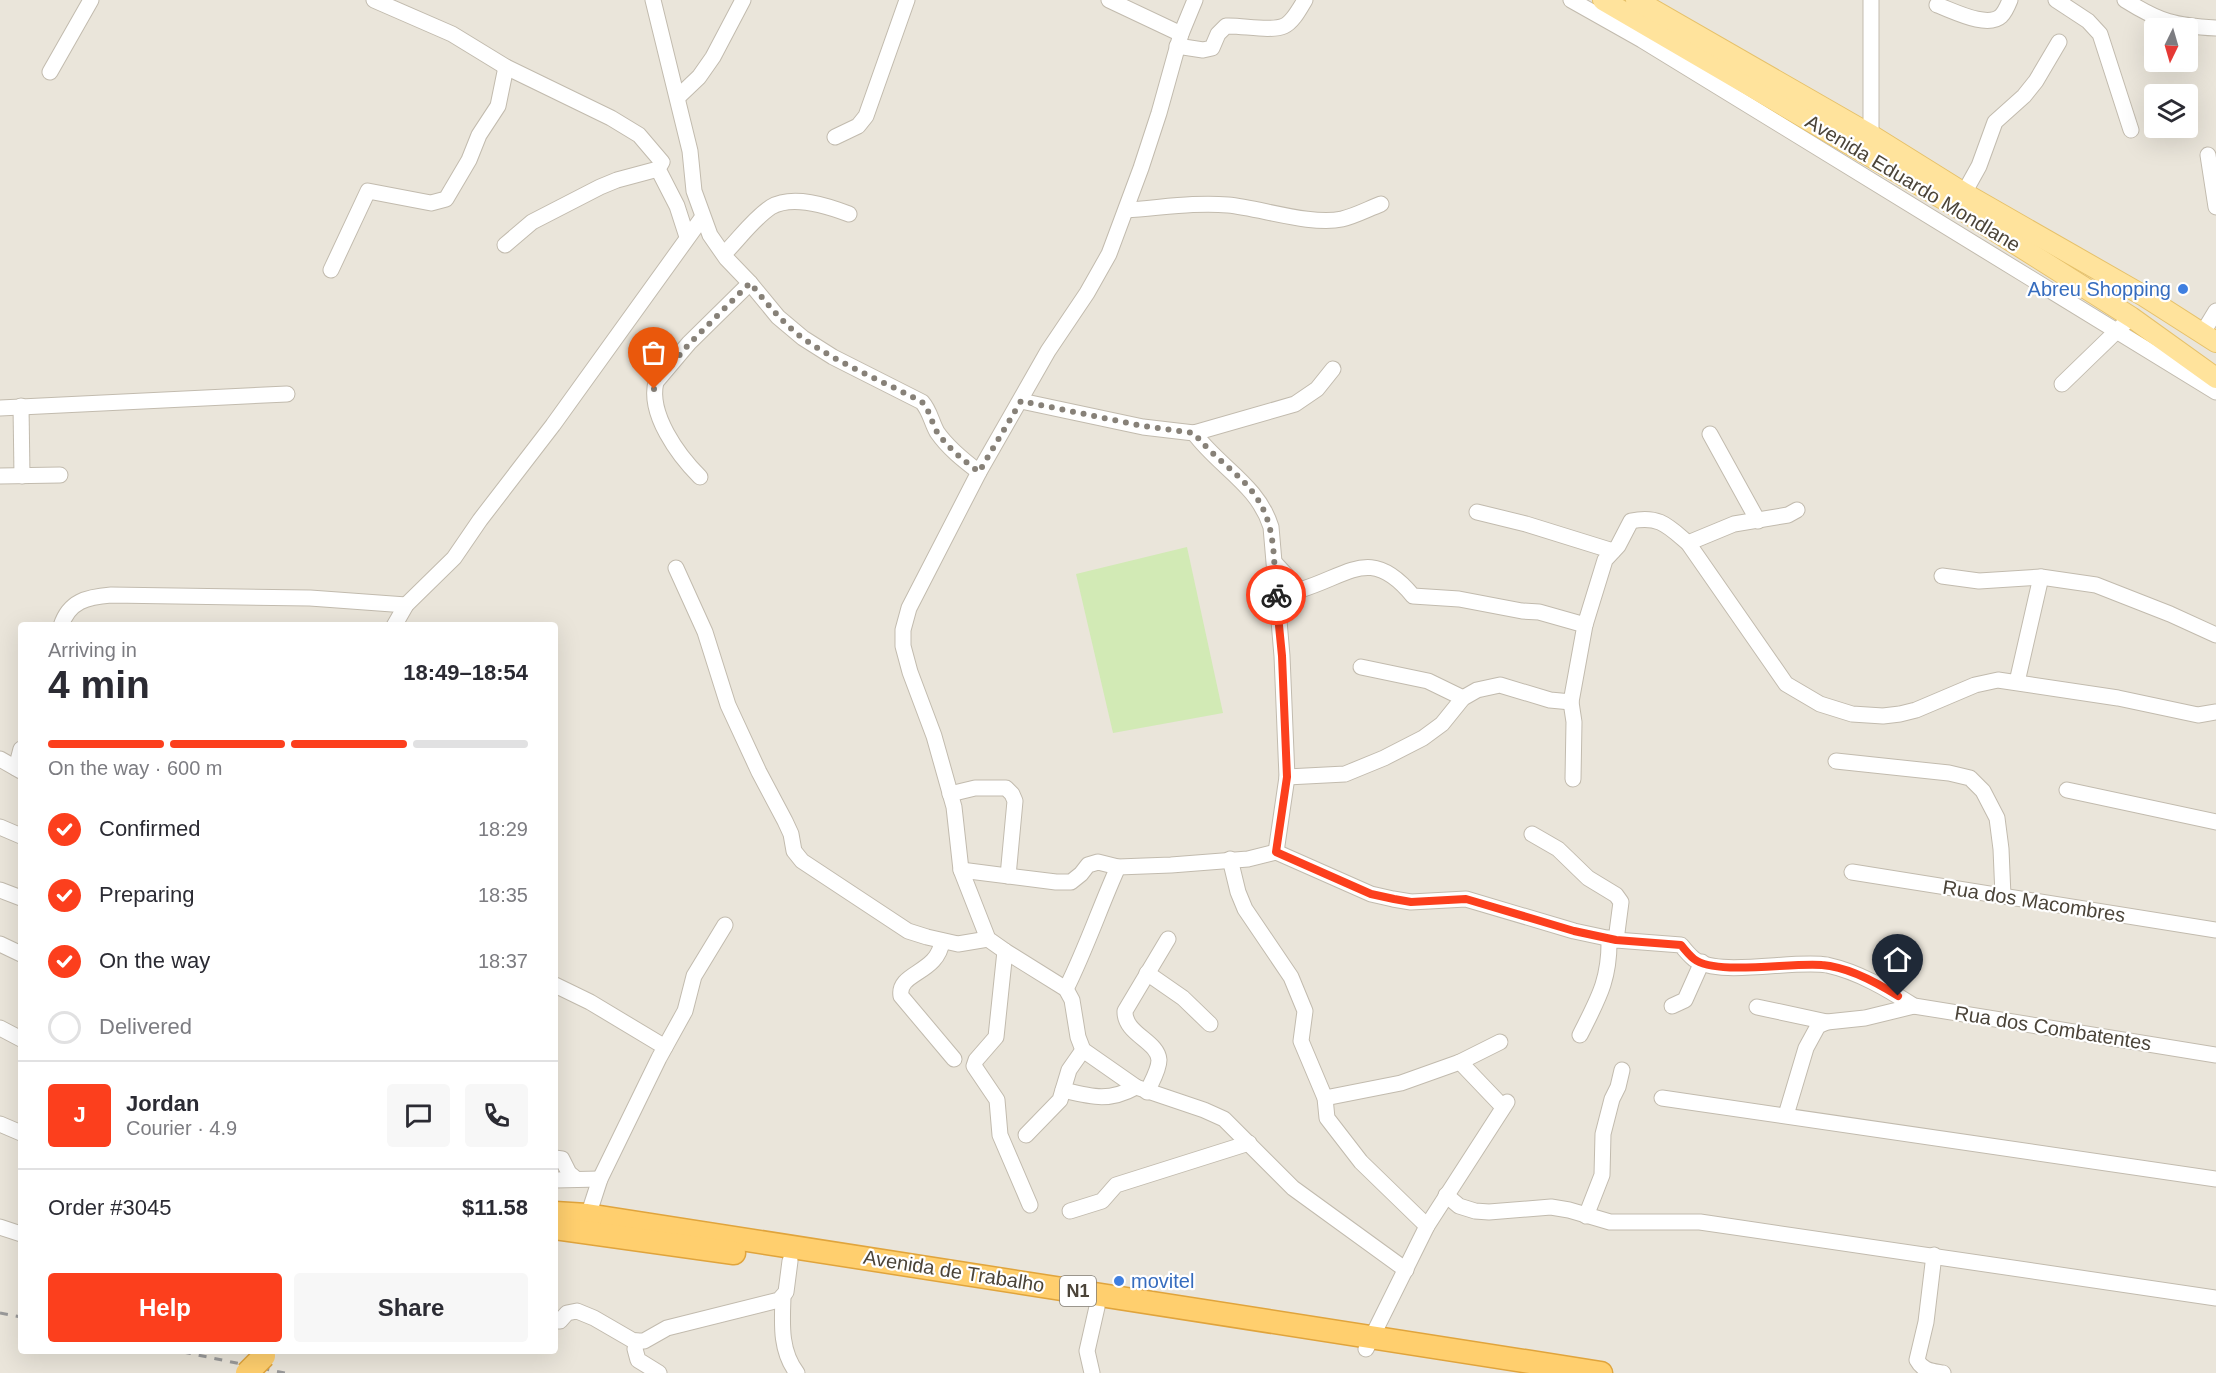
<!DOCTYPE html>
<html lang="en">
<head>
<meta charset="utf-8">
<style>
	body { margin:0; font-family:Arial,sans-serif; background:#f7f7f7; color:#2b2b33; height:100vh; display:flex; flex-direction:column; font-size:22px; white-space:nowrap }
	* { box-sizing:border-box; margin:0 }
	p { font-size:20px; color:#7c7c81 }
	.icon { flex:none; width:33px; height:33px; fill:none; stroke:currentColor; stroke-width:2; stroke-linecap:round; stroke-linejoin:round }
	.map { position:relative; flex:1; overflow:hidden }
	.sheet { position:absolute; left:18px; top:622px; width:540px; height:732px; display:flex; flex-direction:column; background:#fff; border-radius:6px; box-shadow:0 6px 24px #0002 }
	.sheet>* { flex:none }
	.needle { width:39px; rotate:185deg }
	.fabs { position:absolute; left:2144px; top:18px; display:grid; gap:12px }
	.fabs a { display:grid; place-items:center; width:54px; height:54px; border-radius:6px; background:#fff; box-shadow:0 6px 24px #0002; font-size:30px }
	.pin { position:absolute; display:grid; place-items:center; width:51px; height:51px; color:#fff; margin:-62px -26px; border-radius:50% 50% 50% 0; rotate:-45deg; box-shadow:0 0 6px #0007 }
	.pin .icon { rotate:45deg }
	.courier { position:absolute; display:grid; place-items:center; width:60px; height:60px; margin:-30px; border:4px solid #fc3f1d; border-radius:50%; background:#fff; color:#222; box-shadow:0 2px 8px #0007 }
	.head em { font-style:normal; font-weight:800 }
	.head div { display:flex; flex-direction:column-reverse }
	.head { display:flex; align-items:center; justify-content:space-between; height:102px; padding:0 30px }
	h1 { font-size:39px; font-weight:800; line-height:45px }
	.bar { display:grid; grid-template-columns:repeat(4,1fr); gap:9px 6px; align-content:center; height:72px; padding:0 30px }
	.bar i { height:8px; border-radius:4px; background:#e1e1e2 }
	.bar .selected { background:#fc3f1d }
	.bar p { grid-column:span 4 }
	.line { display:flex; align-items:center; gap:15px; padding:0 30px; border-top:2px solid #e1e1e2 }
	.line div { flex:1 }
	.round { display:grid; place-items:center; flex:none; width:63px; height:63px; border-radius:6px; background:#f7f7f7 }
	ol { padding:0 30px; list-style:none }
	li { display:flex; align-items:center; gap:18px; height:66px }
	li p { margin-inline-start:auto }
	li .icon { padding:6px; border-radius:50%; background:#fc3f1d; color:#fff; stroke-width:4 }
	li:last-child { color:#7c7c81 }
	li i { width:33px; height:33px; border:3px solid #e1e1e2; border-radius:50% }
	.action { display:flex; gap:12px; margin-top:auto; padding:12px 30px }
	.action a { flex:1; height:69px; border-radius:6px; background:#fc3f1d; color:#fff; font-size:24px; font-weight:800; line-height:69px; text-align:center }
	.action a+a { background:#f7f7f7; color:#2b2b33 }
	.map>svg:first-child { display:block }
	.residential { fill:#eae5da; fill-rule:evenodd }
	.green { fill:#d2eab5 }
	.lines { fill:none; stroke-linecap:round; stroke-linejoin:round }
	.minor-casing { stroke:#c2bbae; stroke-width:17 }
	.major-casing { stroke:#e6c16a; stroke-width:22 }
	.highway-casing { stroke:#e0a43c; stroke-width:25 }
	.minor { stroke:#fff; stroke-width:15 }
	.major { stroke:#ffe39c; stroke-width:20 }
	.highway { stroke:#ffcf6e; stroke-width:22 }
	.rail { stroke:#9a9a9a; stroke-width:3; stroke-dasharray:8 8; stroke-linecap:butt }
	.highway-bridge-casing { stroke:#e0a43c; stroke-width:25; stroke-linecap:butt }
	.highway-bridge { stroke:#ffcf6e; stroke-width:22 }
	.done { stroke:#878178; stroke-width:6; stroke-dasharray:0 10.8 }
	.route { stroke:#fc3f1d; stroke-width:8 }
	.shop-dot { fill:#3f7fe0; stroke:#fff; stroke-width:2 }
	.labels { text-anchor:middle; stroke-width:4.5; stroke-linejoin:round; paint-order:stroke }
	.shield { fill:#fff; stroke:#817c74; stroke-width:1.5 }
	.shield-label { font-size:18px; font-weight:bold; fill:#4b4439 }
	.street-label { font-size:20px; fill:#4b4439; stroke:#fff }
	.shop-label { font-size:20px; fill:#366cbe; stroke:#fff; text-anchor:end }
</style>
</head>
<body>
<div class="map">
<svg width="2216" height="1373" viewBox="0 0 2216 1373">
	<rect width="100%" height="100%" fill="#f6f3ec"/>
	<path class="residential" d="M0 0H2216V1373H0ZM2154 28H2187V62H2154ZM2154 94H2187V128H2154ZM21 626H555V1352H21Z"/>
	<path class="green" d="M1187 547 1223 713 1113 733 1076 574Z"/>
	<g class="lines">
		<defs>
			<g id="minor">
				<path d="M374 0 452 34 506 67 611 118 639 135 662 162 658 169 677 206 687 237"/>
				<path d="M653 0 690 151 694 191 710 235 726 258 750 283 778 317 803 338 833 357 922 402C930 411 931 421 937 432 948 448 963 460 979 472"/>
				<path d="M1109 0 1181 34"/>
				<path d="M1195 0 1181 34 1159 113 1141 168 1109 254 1087 293 1048 351 979 472 909 608 903 630V646L910 672 934 736 954 807 961 870 988 939 1005 951 1066 989 1072 1000 1078 1037 1083 1050 1136 1087 1204 1110 1224 1119 1293 1188 1406 1270"/>
				<path d="M1571 0 1642 40 2216 392"/>
				<path d="M1871 0V135"/>
				<path d="M2056 0 2088 21 2100 34 2131 130"/>
				<path d="M2125 0C2160 22 2175 26 2216 28"/>
				<path d="M1937 5C1952 10 1987 29 2001 16 2005 12 2008 5 2010 0"/>
				<path d="M1177 46 1203 50 1212 48 1218 34 1226 26C1242 25 1270 32 1284 26 1293 22 1300 8 1305 0"/>
				<path d="M50 72 91 0"/>
				<path d="M678 97 699 77 713 57 743 0"/>
				<path d="M835 137 858 126 866 116 907 0"/>
				<path d="M2208 155 2216 207"/>
				<path d="M1964 193 1979 166 1995 122 2024 96 2036 81 2059 42"/>
				<path d="M1126 210C1160 208 1194 202 1228 205 1260 208 1312 226 1342 219 1355 216 1368 209 1381 204"/>
				<path d="M505 245 532 222 600 187 617 180 658 169"/>
				<path d="M724 254C739 239 753 219 771 207 793 194 828 206 849 214"/>
				<path d="M331 270 368 191 431 203 446 199 469 160 479 135 498 106 506 67"/>
				<path d="M2202 334 2216 311"/>
				<path d="M2062 384 2125 323"/>
				<path d="M1021 401 1143 427 1194 433 1295 404 1317 389 1333 369"/>
				<path d="M21 406 22 476"/>
				<path d="M0 408 287 394"/>
				<path d="M1194 433C1219 467 1258 485 1271 527L1282 656 1287 777 1276 852"/>
				<path d="M1710 434 1758 521"/>
				<path d="M0 476 60 475"/>
				<path d="M700 477C678 455 648 414 656 382L689 343 750 283"/>
				<path d="M1477 512 1526 524 1613 551"/>
				<path d="M1688 543 1734 524 1788 515 1797 510"/>
				<path d="M1275 563 1300 590C1350 575 1371 545 1413 596L1459 599 1522 611 1539 612 1585 625"/>
				<path d="M676 568 705 632 728 705 759 772 785 821 791 834 794 851 802 861 908 931 927 937 958 944 988 939"/>
				<path d="M1942 576 1979 581 2041 577 2096 585 2170 614 2216 635"/>
				<path d="M61 626C69 601 87 597 111 595L310 598 406 605"/>
				<path d="M394 626 406 605 454 558 480 520 553 425 702 218"/>
				<path d="M1361 667 1428 681 1463 698"/>
				<path d="M2017 682 2041 577"/>
				<path d="M1571 702 1574 722 1573 779"/>
				<path d="M0 759 21 771"/>
				<path d="M1836 761 1949 773 1970 778 1983 791 1997 818 2001 849 2003 896"/>
				<path d="M16 768 21 749"/>
				<path d="M1287 777 1345 774 1384 758 1423 738 1442 724 1463 698 1477 690 1500 685 1550 700 1571 702 1585 625 1605 560 1618 546 1631 521C1659 515 1668 526 1688 543L1786 684 1820 704 1852 714 1883 716 1900 714 1916 710 1975 685 1998 680 2118 698 2198 715 2216 712"/>
				<path d="M2067 790 2216 822"/>
				<path d="M950 794 975 788H1006L1012 794 1015 801 1008 876"/>
				<path d="M0 827 21 836"/>
				<path d="M1532 834 1558 849 1588 878 1616 895 1621 902 1616 940"/>
				<path d="M1230 859 1238 892 1245 909 1291 977 1305 1011 1301 1041 1325 1098 1327 1118 1361 1162 1427 1226"/>
				<path d="M961 870 1056 882H1071L1081 874 1088 865 1098 862 1118 867 1171 865 1248 859 1276 852 1371 894 1393 899 1411 902 1466 899 1574 931 1616 940 1681 945C1685 950 1689 955 1694 959 1719 978 1794 959 1827 965 1859 972 1887 989 1914 1006L2216 1055"/>
				<path d="M1852 872 2216 930"/>
				<path d="M0 890 21 898"/>
				<path d="M942 941C938 974 897 972 901 996L954 1059"/>
				<path d="M0 944 21 954"/>
				<path d="M1005 951 996 1037 976 1060 974 1066 997 1100 1000 1135 1030 1205"/>
				<path d="M1147 973 1183 998 1210 1024"/>
				<path d="M555 985 590 1002 665 1047"/>
				<path d="M1066 989C1086 949 1100 907 1118 867"/>
				<path d="M1672 1006 1685 1000 1702 962"/>
				<path d="M1757 1007 1827 1022"/>
				<path d="M0 1028 21 1039"/>
				<path d="M1580 1035C1598 999 1610 980 1609 938"/>
				<path d="M1460 1062 1500 1042"/>
				<path d="M1063 1090C1092 1097 1109 1102 1136 1087"/>
				<path d="M1147 1092C1151 1083 1159 1070 1159 1060 1158 1041 1124 1034 1125 1011L1168 939"/>
				<path d="M1325 1098 1401 1083 1460 1062 1503 1107"/>
				<path d="M1662 1098 2216 1179"/>
				<path d="M1786 1115 1806 1048 1818 1026 1827 1022 1865 1018 1914 1006"/>
				<path d="M0 1124 21 1133"/>
				<path d="M1026 1135 1060 1100 1069 1070 1083 1050"/>
				<path d="M555 1158 562 1159 569 1173 575 1178"/>
				<path d="M555 1180 600 1179"/>
				<path d="M1446 1195 1459 1206 1475 1211 1489 1212 1551 1207 1569 1210 1610 1222H1700L2216 1298"/>
				<path d="M1070 1211 1102 1201 1116 1185 1249 1143"/>
				<path d="M1586 1216 1602 1175 1603 1134 1612 1099 1618 1087 1622 1070"/>
				<path d="M586 1222 600 1179 659 1058 685 1011 694 976 725 925"/>
				<path d="M0 1227 21 1234"/>
				<path d="M1934 1255 1926 1322 1917 1360C1923 1371 1932 1371 1943 1373"/>
				<path d="M783 1297C782 1324 780 1351 797 1373"/>
				<path d="M555 1321H560L567 1313 577 1311 594 1318 632 1340 637 1341H644L667 1328 779 1300 786 1292 790 1261"/>
				<path d="M637 1341 635 1349 638 1360 659 1373"/>
				<path d="M1366 1349 1427 1226 1507 1102"/>
				<path d="M1092 1373 1087 1351 1097 1307"/>
			</g>
			<g id="major">
				<path d="M1603 0 1962 210 2131 317 2216 378"/>
				<path d="M1636 0 1871 135 1964 193 2144 296 2216 342"/>
			</g>
			<g id="highway">
				<path d="M555 1213 587 1215 1601 1373"/>
				<path d="M555 1228 734 1253"/>
			</g>
		</defs>
		<use href="#minor" class="minor-casing"/>
		<use href="#major" class="major-casing"/>
		<use href="#highway" class="highway-casing"/>
		<use href="#minor" class="minor"/>
		<use href="#major" class="major"/>
		<use href="#highway" class="highway"/>
		<g class="rail">
			<path d="M0 1313 21 1317"/>
			<path d="M183 1352 285 1373"/>
		</g>
		<defs>
			<path id="highway-bridge" d="M247 1373 264 1356"/>
		</defs>
		<use href="#highway-bridge" class="highway-bridge-casing"/>
		<use href="#highway-bridge" class="highway-bridge"/>
	</g>
	<g class="lines">
		<path class="done" d="M654 389 656 382 690 343 750 283C767 303 783 324 804 339 841 365 883 381 922 402 930 411 931 421 937 432 948 448 963 460 979 472L1021 401 1143 426 1194 433C1209 452 1228 466 1244 482 1277 516 1273 551 1276 595"/>
		<path class="route" d="M1276 595 1282 656 1287 777 1276 852 1371 894 1394 899 1411 902 1466 899 1574 931 1616 940 1681 945C1685 950 1689 955 1694 959 1716 976 1792 962 1822 965 1848 967 1876 982 1898 996"/>
	</g>
	<g class="shop-dot">
		<circle cx="2183" cy="289" r="6"/>
		<circle cx="1119" cy="1281" r="6"/>
	</g>
	<g class="labels">
		<rect class="shield" x="1060" y="1276" width="36" height="30" rx="4.5"/>
		<g class="shield-label">
			<text x="1078" y="1297">N1</text>
		</g>
		<g class="street-label">
			<text transform="translate(1913 183) rotate(31)" y="7">Avenida Eduardo Mondlane</text>
			<text transform="translate(2034 901) rotate(9)" y="7">Rua dos Macombres</text>
			<text transform="translate(2053 1028) rotate(9)" y="7">Rua dos Combatentes</text>
			<text transform="translate(954 1271) rotate(9)" y="7">Avenida de Trabalho</text>
		</g>
		<g class="shop-label">
			<text x="2171" y="296">Abreu Shopping</text>
			<text x="1131" y="1288" text-anchor="start">movitel</text>
		</g>
	</g>
</svg>
<div class="fabs">
<a><svg class="needle" viewBox="-14 -14 28 28"><path d="M0-13l5 13h-10z" fill="#e53935"/><path d="M0 13l5-13h-10z" fill="#7c7c81"/></svg></a>
<a><svg class="icon" aria-label="layers" viewBox="0 0 24 24"><path d="M12 4l9 5-9 5-9-5zM3 14l9 5 9-5"/></svg></a>
</div>
<div class="pin" style="left:654px;top:389px;background:#ea580c"><svg class="icon" aria-label="bag" viewBox="0 0 24 24"><path d="M5 8h14l-1 12H6zM9 8a3 3 0 0 1 6 0"/></svg></div>
<div class="pin" style="left:1898px;top:996px;background:#1f2937"><svg class="icon" aria-label="home" viewBox="0 0 24 24"><path d="M3 11l9-7 9 7M6 9v11h12V9"/></svg></div>
<div class="courier" style="left:1276px;top:595px"><svg class="icon" aria-label="bike" viewBox="0 0 24 24"><circle cx="6" cy="16" r="4"/><circle cx="18" cy="16" r="4"/><path d="M6 16l4-8h5l3 8M10 8l3 8H6M13 5h3"/></svg></div>
<section class="sheet">
<div class="head"><div><h1>4 min</h1><p>Arriving in</p></div><em>18:49–18:54</em></div>
<div class="bar"><i class="selected"></i><i class="selected"></i><i class="selected"></i><i></i><p>On the way · 600 m</p></div>
<ol>
<li><svg class="icon" aria-label="check" viewBox="0 0 24 24"><path d="M5 12l5 5 9-10"/></svg>Confirmed<p>18:29</p></li>
<li><svg class="icon" aria-label="check" viewBox="0 0 24 24"><path d="M5 12l5 5 9-10"/></svg>Preparing<p>18:35</p></li>
<li><svg class="icon" aria-label="check" viewBox="0 0 24 24"><path d="M5 12l5 5 9-10"/></svg>On the way<p>18:37</p></li>
<li><i></i>Delivered</li>
</ol>
<div class="line" style="height:108px"><b class="round" style="background:#fc3f1d;color:#fff">J</b><div><b>Jordan</b><p>Courier · 4.9</p></div><a class="round"><svg class="icon" aria-label="chat" viewBox="0 0 24 24"><path d="M4 5h16v11H9l-5 4z"/></svg></a><a class="round"><svg class="icon" aria-label="phone" viewBox="0 0 24 24"><path d="M5 4h4l2 5-3 2q2 4 5 5l2-3 5 2v4C11 20 4 13 5 4z"/></svg></a></div>
<div class="line" style="height:78px"><div>Order #3045</div><b>$11.58</b></div>
<div class="action"><a>Help</a><a>Share</a></div>
</section>
</div>
</body>
</html>
